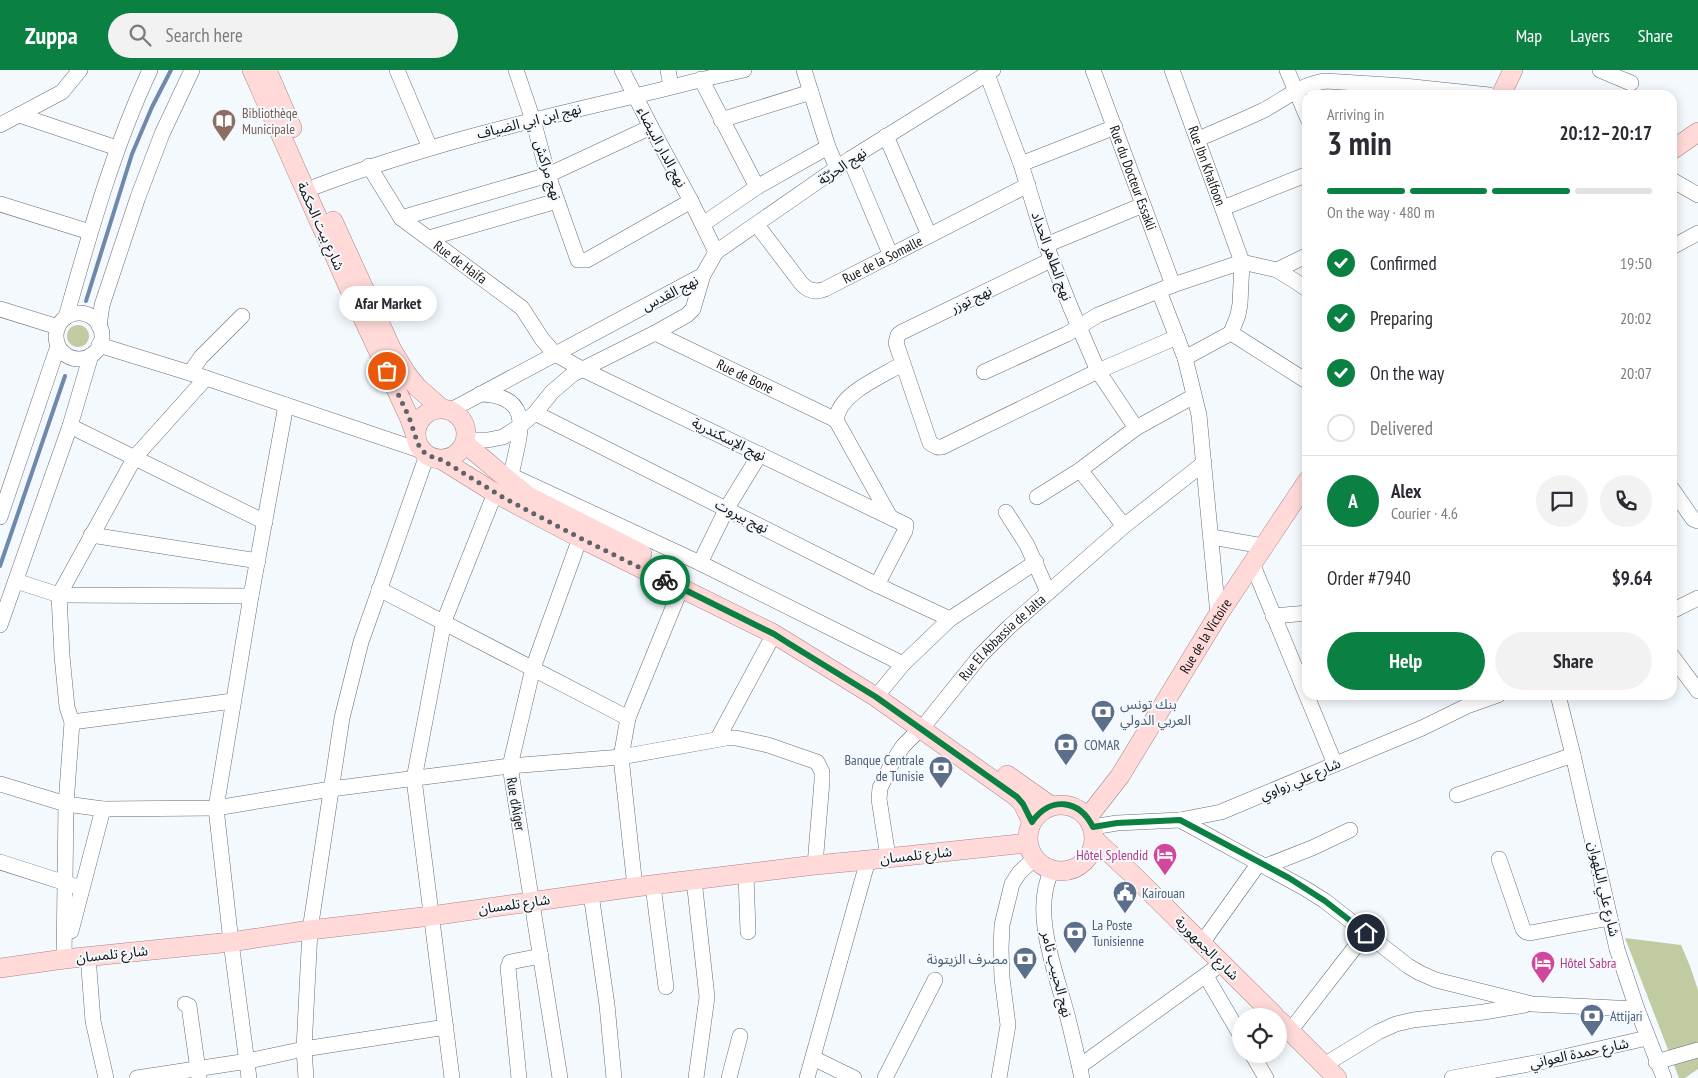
<!DOCTYPE html>
<html lang="en">
<head>
<meta charset="utf-8">
<style>
	body { margin:0; font-family:"PT Sans Narrow","Noto Sans Arabic",sans-serif; background:#f2f2f3; color:#2b2b33; height:100vh; display:flex; flex-direction:column; font-size:19px; white-space:nowrap }
	* { box-sizing:border-box; margin:0 }
	p { font-size:16px; color:#7c7c81 }
	.icon { flex:none; width:28px; height:28px; fill:none; stroke:currentColor; stroke-width:2; stroke-linecap:round; stroke-linejoin:round }
	.map { position:relative; flex:1; overflow:hidden }
	.drawer { position:absolute; left:1302px; top:20px; width:375px; height:610px; display:flex; flex-direction:column; background:#fff; border-radius:15px; box-shadow:0 2px 12px #0003 }
	.drawer>* { flex:none }
	.controls { position:absolute; left:1232px; top:938px; display:grid; gap:10px }
	.controls a { display:grid; place-items:center; width:55px; height:55px; border-radius:50%; background:#fff; box-shadow:0 2px 12px #0003; font-size:25px }
	.pin { position:absolute; display:grid; place-items:center; width:42px; height:42px; color:#fff; margin:-21px; border:2px solid #fff; border-radius:50%; box-shadow:0 1px 5px #0007 }
	.courier { position:absolute; display:grid; place-items:center; width:50px; height:50px; margin:-25px; border:4px solid #0b8043; border-radius:50%; background:#fff; color:#222; box-shadow:0 1px 6px #0007 }
	.bubble { position:absolute; height:35px; border-radius:18px; background:#fff; box-shadow:0 2px 12px #0003; font-size:16px; font-weight:800; line-height:35px; text-align:center }
	.summary em { font-style:normal; font-weight:800 }
	.summary div { display:flex; flex-direction:column-reverse }
	.summary { display:flex; align-items:center; justify-content:space-between; height:85px; padding:0 25px }
	h1 { font-size:32px; font-weight:800; line-height:38px }
	.bar { display:grid; grid-template-columns:repeat(4,1fr); gap:8px 5px; align-content:center; height:60px; padding:0 25px }
	.bar i { height:6px; border-radius:4px; background:#e1e1e2 }
	.bar .current { background:#0b8043 }
	.bar p { grid-column:span 4 }
	.line { display:flex; align-items:center; gap:12px; padding:0 25px; border-top:1px solid #e1e1e2 }
	.line div { flex:1 }
	.round { display:grid; place-items:center; flex:none; width:52px; height:52px; border-radius:26px; background:#f2f2f3 }
	ol { padding:0 25px; list-style:none }
	li { display:flex; align-items:center; gap:15px; height:55px }
	li p { margin-inline-start:auto }
	li .icon { padding:5px; border-radius:50%; background:#0b8043; color:#fff; stroke-width:4 }
	li:last-child { color:#7c7c81 }
	li i { width:28px; height:28px; border:2px solid #e1e1e2; border-radius:50% }
	.action { display:flex; gap:10px; margin-top:auto; padding:10px 25px }
	.action a { flex:1; height:58px; border-radius:30px; background:#0b8043; color:#fff; font-size:20px; font-weight:800; line-height:58px; text-align:center }
	.action a+a { background:#f2f2f3; color:#2b2b33 }
	header { display:flex; align-items:center; gap:30px; box-sizing:border-box; height:70px; padding:0 25px; background:#0b8043; color:#fff }
	header strong { font-size:24px }
	nav { display:flex; gap:28px; margin-inline-start:auto; font-size:18px }
	.search { width:350px; height:45px; background:#f2f2f3; display:flex; align-items:center; gap:12px; box-sizing:border-box; padding:0 18px; border-radius:28px; color:#7c7c81; font-size:19px }
	.map>svg:first-child { display:block }
	.green { fill:#c0cba2 }
	.lines { fill:none; stroke-linecap:round; stroke-linejoin:round }
	.stream { stroke:#6f88ab; stroke-width:4 }
	.minor-casing { stroke:#676d75; stroke-width:16 }
	.major-casing { stroke:#ac8584; stroke-width:20 }
	.minor { stroke:#fff; stroke-width:15 }
	.major { stroke:#ffdad8; stroke-width:19 }
	.done { stroke:#606468; stroke-width:5; stroke-dasharray:0 9 }
	.route { stroke:#0b8043; stroke-width:6 }
	.labels { text-anchor:middle; stroke-width:4; stroke-linejoin:round; paint-order:stroke }
	.education-label { font-size:14px; fill:#785e54; stroke:#f4f9fe; text-anchor:start }
	.street-label { font-size:14px; fill:#111417; stroke:#f4f9fe }
	.service-label { font-size:14px; fill:#4e5e75; stroke:#f4f9fe; text-anchor:start }
	.hotel-label { font-size:14px; fill:#b23c85; stroke:#f4f9fe; text-anchor:end }
</style>
</head>
<body>
<header>
<strong>Zuppa</strong>
<div class="search"><svg class="icon" aria-label="search" viewBox="0 0 24 24"><circle cx="10" cy="10" r="6"/><path d="M15 15l6 6"/></svg>Search here</div>
<nav><a>Map</a><a>Layers</a><a>Share</a></nav>
</header>
<div class="map">
<svg width="1698" height="1008" viewBox="0 0 1698 1008">
	<rect width="100%" height="100%" fill="#f4f9fe"/>
	<g class="green">
		<circle cx="78" cy="266" r="11"/>
		<path d="M1625 868 1681 875 1690 896 1698 920V999L1685 1008H1679Z"/>
	</g>
	<g class="lines">
		<g class="stream">
			<path d="M86 231 132 84 152 37 171 0"/>
			<path d="M0 496 65 306"/>
		</g>
		<defs>
			<g id="minor">
				<path d="M397 0 430 78"/>
				<path d="M516 0 533 50 548 105 578 190H587L691 131"/>
				<path d="M622 0 651 57 691 131 716 182"/>
				<path d="M668 0 671 16"/>
				<path d="M804 0 828 77 837 98"/>
				<path id="s1" d="M1093 0 1173 215"/>
				<path id="s2" d="M1172 0 1242 192 1240 234 1238 245 1231 263"/>
				<path d="M1287 0 1308 49"/>
				<path d="M1600 0 1631 13"/>
				<path d="M987 4 1021 94 1046 175 1070 236 1098 301 1136 358"/>
				<path d="M701 9 757 117"/>
				<path d="M19 45 117 78"/>
				<path d="M721 50 811 22"/>
				<path d="M0 55 62 22 80 0"/>
				<path d="M886 66 929 165"/>
				<path d="M1198 69C1219 60 1241 51 1262 41 1284 30 1299 15 1325 11L1404 16 1489 25"/>
				<path d="M850 89 891 186"/>
				<path d="M1021 94 1115 57"/>
				<path id="s3" d="M369 96 401 148 522 238 542 269 555 284 582 299 906 455 905 461 877 515"/>
				<path d="M1672 110 1698 125"/>
				<path d="M317 116C418 78 522 52 626 28 666 19 705 8 744 0"/>
				<path d="M0 134 90 162"/>
				<path d="M1223 138 1308 104"/>
				<path d="M401 148 548 105 651 57"/>
				<path d="M703 154 757 117 828 77"/>
				<path id="s4" d="M757 155 801 213C808 221 816 223 825 219L1028 115"/>
				<path d="M429 168 557 131"/>
				<path d="M1046 175 1143 135"/>
				<path d="M1672 177 1698 163"/>
				<path d="M1051 190 902 262 898 265 896 273 930 373C935 376 937 378 942 377L1098 301 1177 267"/>
				<path d="M1277 200 1308 185"/>
				<path d="M1159 221 1185 288 1199 345 1218 545"/>
				<path d="M0 239 58 257"/>
				<circle cx="79" cy="266" r="23"/>
				<path d="M66 247C90 163 113 79 150 0"/>
				<path d="M99 256 102 235 138 127 162 64 192 0"/>
				<path id="s5" d="M655 263 836 350"/>
				<path d="M99 275 206 308 422 381"/>
				<path d="M1185 288 1231 263 1308 312"/>
				<path d="M984 302 1067 264 1098 245 1173 215 1242 192 1277 200 1295 211 1308 220"/>
				<path d="M190 303 201 287 242 246"/>
				<path d="M480 324C538 326 518 367 511 406"/>
				<path d="M451 340 703 205"/>
				<path d="M535 343 877 515 950 549"/>
				<path d="M70 356 265 452"/>
				<path d="M466 370H488L503 367 520 356 535 343 552 322 573 304 655 263 687 245 693 239 703 205 716 182 850 89 993 0"/>
				<path d="M1080 400 1124 456"/>
				<path d="M510 405 700 493 903 594"/>
				<path d="M1672 419 1693 449 1698 451"/>
				<path d="M1037 427 1080 400 1136 358 1194 326"/>
				<path d="M1006 442 1027 475 1048 522"/>
				<path d="M0 447 58 276"/>
				<path d="M890 447 836 350C839 323 881 307 902 294"/>
				<path d="M91 465 258 491"/>
				<path d="M1212 467 1263 476"/>
				<path d="M700 493 727 438 760 384"/>
				<path d="M1252 493 1335 694"/>
				<path d="M16 511 59 525 251 526"/>
				<path d="M379 519 628 648"/>
				<path d="M1672 541 1698 528"/>
				<path d="M1273 546 1308 543"/>
				<path d="M0 555 70 356 91 285"/>
				<path d="M1672 586 1698 621"/>
				<path d="M1558 625 1573 685 1617 879 1637 939 1664 1008"/>
				<path d="M876 627 903 594 950 549 1036 492"/>
				<path d="M72 652 233 631"/>
				<path d="M718 668 774 564"/>
				<path d="M0 714 66 734 103 739 216 738 331 719 510 696 621 687 726 668H736L768 675 817 692 822 702V711L815 795"/>
				<path d="M1457 725 1573 685"/>
				<path d="M1180 750 1306 819 1325 831 1408 896 1420 903 1436 910 1532 934 1637 939"/>
				<path d="M1093 757 1117 753 1180 750 1221 742 1422 658 1467 636 1498 625"/>
				<path id="s6" d="M888 787 879 729 880 718 892 693 903 676 927 652 980 586 1009 557 1124 456 1204 393"/>
				<path d="M1499 789 1523 859 1526 862 1530 863 1610 848"/>
				<path d="M0 792 75 816"/>
				<path d="M1266 796 1312 778 1350 760"/>
				<path d="M1052 800C1031 841 1055 899 1066 941 1072 963 1077 986 1082 1008"/>
				<path d="M746 804 748 862"/>
				<path d="M694 810 707 927 696 1008"/>
				<path d="M653 816 666 917"/>
				<path d="M635 817 621 687 628 648 681 518"/>
				<path d="M591 824 607 935 614 1008"/>
				<path d="M71 861 103 739"/>
				<path d="M1202 873 1259 793"/>
				<path d="M88 886 93 951 106 1008"/>
				<path d="M64 889 66 734 72 652 67 637 62 586 59 525 135 387 206 308"/>
				<path d="M1206 906 1241 966"/>
				<path d="M185 934 189 936 199 1007"/>
				<path d="M1290 961 1366 863"/>
				<path d="M1252 984 1266 1008"/>
				<path d="M813 988 854 1008"/>
				<path d="M1656 992 1698 980"/>
				<path d="M1324 995 1378 962 1396 954 1413 950 1484 942 1525 935"/>
				<path d="M1080 996 1221 894"/>
				<path d="M137 1008 248 991 304 979 446 957"/>
				<path d="M249 1008 231 872 216 738 251 526 286 335"/>
				<path d="M306 1008 304 979 310 860 342 648 361 572 427 385"/>
				<path d="M452 1008 414 709 444 551 495 423"/>
				<path d="M519 1008 508 898 510 892 541 886"/>
				<path d="M560 1008 510 696 533 598 580 468"/>
				<path d="M729 1008 740 966"/>
				<path d="M807 1008 868 790"/>
				<path d="M885 1008 935 910"/>
				<path d="M999 1008 1008 955 1002 908 1001 879 1002 855 1012 814 1019 803 1035 788"/>
				<path d="M1452 1008 1546 991 1647 968"/>
			</g>
			<g id="major">
				<path d="M252 0 348 216 409 347 416 366"/>
				<path d="M267 0 292 58"/>
				<path d="M1501 25 1513 0"/>
				<path d="M1672 80 1698 62"/>
				<path d="M333 151 392 280 406 303 417 317 441 338"/>
				<circle cx="441" cy="364" r="25"/>
				<path d="M465 374C487 391 506 409 528 426L642 484"/>
				<path d="M442 390 495 423 580 468 774 564 876 627 1017 727 1023 734 1032 752"/>
				<path d="M1007 705 1051 736"/>
				<circle cx="1061" cy="768" r="33"/>
				<path id="s7" d="M1088 747 1120 706 1218 545 1308 410"/>
				<path d="M1095 770 1131 803 1275 946"/>
				<path d="M0 898 64 889 231 872 310 860 431 846 635 817 815 795 868 790 1028 773"/>
				<path d="M1279 950 1337 1008"/>
			</g>
		</defs>
		<use href="#minor" class="minor-casing"/>
		<use href="#major" class="major-casing"/>
		<use href="#minor" class="minor"/>
		<use href="#major" class="major"/>
	</g>
	<g class="lines">
		<path class="done" d="M387 301 409 347 418 374 422 381 434 388 442 390 504 428 580 468 665 510"/>
		<path class="route" d="M665 510 774 564 788 573 876 627 1017 727 1023 734 1032 752C1050 726 1079 729 1093 757L1117 753 1180 750 1289 808 1325 831 1366 863"/>
	</g>
	<defs>
		<symbol id="library-pin" viewBox="-11 -11 22 30"><path d="M0 17L-7.5 6A9.5 9.5 0 1 1 7.5 6Z" fill="#8d6e63" stroke="#f4f9fe"/><path d="M-6-4Q-3-5.5-.7-3.5V5Q-3 3-6 4ZM6-4Q3-5.5 .7-3.5V5Q3 3 6 4Z" fill="#fff"/></symbol>
		<symbol id="bank-pin" viewBox="-11 -11 22 30"><path d="M0 17L-7.5 6A9.5 9.5 0 1 1 7.5 6Z" fill="#5c6f8a" stroke="#f4f9fe"/><path d="M-6-4H6V4H-6ZM0-2.3a2.3 2.3 0 1 0 0 4.6a2.3 2.3 0 1 0 0-4.6Z" fill="#fff"/></symbol>
		<symbol id="hotel-pin" viewBox="-11 -11 22 30"><path d="M0 17L-7.5 6A9.5 9.5 0 1 1 7.5 6Z" fill="#d1479c" stroke="#f4f9fe"/><path d="M-6-4.5h1.5V1H6V5H4.5V3h-9V5H-6ZM-4 0a1.8 1.8 0 1 1 3.6 0ZM.5 0V-2.5h3Q6-2.5 6 0Z" fill="#fff"/></symbol>
		<symbol id="civic-pin" viewBox="-11 -11 22 30"><path d="M0 17L-7.5 6A9.5 9.5 0 1 1 7.5 6Z" fill="#5c6f8a" stroke="#f4f9fe"/><path d="M-.6-6.5H3V-4.5H.6V-3L4-1V1h2V6H-6V1h2V-1L-.6-3ZM-1.2 2.5V6h2.4V2.5Z" fill="#fff"/></symbol>
	</defs>
	<g fill-rule="evenodd">
		<use href="#library-pin" x="210" y="37" width="28" height="38"/>
		<use href="#bank-pin" x="1089" y="628" width="28" height="38"/>
		<use href="#bank-pin" x="1052" y="661" width="28" height="38"/>
		<use href="#bank-pin" x="927" y="684" width="28" height="38"/>
		<use href="#hotel-pin" x="1151" y="771" width="28" height="38"/>
		<use href="#civic-pin" x="1111" y="809" width="28" height="38"/>
		<use href="#bank-pin" x="1061" y="849" width="28" height="38"/>
		<use href="#bank-pin" x="1011" y="875" width="28" height="38"/>
		<use href="#hotel-pin" x="1529" y="879" width="28" height="38"/>
		<use href="#bank-pin" x="1578" y="932" width="28" height="38"/>
	</g>
	<g class="labels">
		<g class="education-label">
			<text x="242" y="48">Bibliothèqe<tspan x="242" dy="16">Municipale</tspan></text>
		</g>
		<g class="street-label">
			<text transform="translate(529 51) rotate(-14)" y="5">نهج ابن ابي الضياف</text>
			<text transform="translate(662 77) rotate(62)" y="5">نهج الدار البيضاء</text>
			<text transform="translate(842 96) rotate(-34)" y="5">نهج الحرّيّة</text>
			<text dy="5" stroke="none"><textPath href="#s2" startOffset="102">Rue Ibn Khalfoon</textPath></text>
			<text transform="translate(548 100) rotate(73)" y="5">نهج مراكش</text>
			<text dy="5" stroke="none"><textPath href="#s1" startOffset="115">Rue du Docteur Essakli</textPath></text>
			<text transform="translate(321 156) rotate(66)" y="5">شارع بيت الحكمة</text>
			<text transform="translate(1052 186) rotate(70)" y="5">نهج الطاهر الحداد</text>
			<text dy="5" stroke="none"><textPath href="#s4" startOffset="164">Rue de la Somalle</textPath></text>
			<text dy="5" stroke="none"><textPath href="#s3" startOffset="135">Rue de Haifa</textPath></text>
			<text transform="translate(670 223) rotate(-27)" y="5">نهج القدس</text>
			<text transform="translate(971 229) rotate(-26)" y="5">نهج توزر</text>
			<text dy="5" stroke="none"><textPath href="#s5" startOffset="100">Rue de Bone</textPath></text>
			<text transform="translate(729 369) rotate(26)" y="5">نهج الإسكندرية</text>
			<text transform="translate(742 446) rotate(27)" y="5">نهج بيروت</text>
			<text dy="5" stroke="none"><textPath href="#s7" startOffset="216">Rue de la Victoire</textPath></text>
			<text dy="5" stroke="none"><textPath href="#s6" startOffset="265">Rue El Abbassia de Jalta</textPath></text>
			<text transform="translate(1300 709) rotate(-23)" y="5">شارع علي زواوي</text>
			<text transform="translate(516 734) rotate(80)" y="5">Rue d'Aiger</text>
			<text transform="translate(916 785) rotate(-6)" y="5">شارع تلمسان</text>
			<text transform="translate(1604 819) rotate(77)" y="5">شارع علي البلهوان</text>
			<text transform="translate(514 834) rotate(-8)" y="5">شارع تلمسان</text>
			<text transform="translate(1207 878) rotate(45)" y="5">شارع الجمهورية</text>
			<text transform="translate(112 884) rotate(-6)" y="5">شارع تلمسان</text>
			<text transform="translate(1057 904) rotate(76)" y="5">نهج الحبيب ثامر</text>
			<text transform="translate(1579 983) rotate(-12)" y="5">شارع حمدة العواني</text>
		</g>
		<g class="service-label">
			<text x="1120" y="639">بنك تونس<tspan x="1120" dy="16">العربي الدولي</tspan></text>
			<text x="1084" y="680">COMAR</text>
			<text x="924" y="695" text-anchor="end">Banque Centrale<tspan x="924" dy="16">de Tunisie</tspan></text>
			<text x="1142" y="828">Kairouan</text>
			<text x="1092" y="860">La Poste<tspan x="1092" dy="16">Tunisienne</tspan></text>
			<text x="1008" y="894" text-anchor="end">مصرف الزيتونة</text>
			<text x="1610" y="951">Attijari</text>
		</g>
		<g class="hotel-label">
			<text x="1148" y="790">Hôtel Splendid</text>
			<text x="1560" y="898" text-anchor="start">Hôtel Sabra</text>
		</g>
	</g>
</svg>
<div class="controls">
<a><svg class="icon" aria-label="locate" viewBox="0 0 24 24"><circle cx="12" cy="12" r="6"/><path d="M12 2v4M12 18v4M2 12h4M18 12h4"/></svg></a>
</div>
<div class="pin" style="left:387px;top:301px;background:#ea580c"><svg class="icon" aria-label="bag" viewBox="0 0 24 24"><path d="M5 8h14l-1 12H6zM9 8a3 3 0 0 1 6 0"/></svg></div>
<div class="pin" style="left:1366px;top:863px;background:#1f2937"><svg class="icon" aria-label="home" viewBox="0 0 24 24"><path d="M3 11l9-7 9 7M6 9v11h12V9"/></svg></div>
<div class="courier" style="left:665px;top:510px"><svg class="icon" aria-label="bike" viewBox="0 0 24 24"><circle cx="6" cy="16" r="4"/><circle cx="18" cy="16" r="4"/><path d="M6 16l4-8h5l3 8M10 8l3 8H6M13 5h3"/></svg></div>
<div class="bubble" style="left:339px;top:216px;width:98px">Afar Market</div>
<section class="drawer">
<div class="summary"><div><h1>3 min</h1><p>Arriving in</p></div><em>20:12–20:17</em></div>
<div class="bar"><i class="current"></i><i class="current"></i><i class="current"></i><i></i><p>On the way · 480 m</p></div>
<ol>
<li><svg class="icon" aria-label="check" viewBox="0 0 24 24"><path d="M5 12l5 5 9-10"/></svg>Confirmed<p>19:50</p></li>
<li><svg class="icon" aria-label="check" viewBox="0 0 24 24"><path d="M5 12l5 5 9-10"/></svg>Preparing<p>20:02</p></li>
<li><svg class="icon" aria-label="check" viewBox="0 0 24 24"><path d="M5 12l5 5 9-10"/></svg>On the way<p>20:07</p></li>
<li><i></i>Delivered</li>
</ol>
<div class="line" style="height:90px"><b class="round" style="background:#0b8043;color:#fff">A</b><div><b>Alex</b><p>Courier · 4.6</p></div><a class="round"><svg class="icon" aria-label="chat" viewBox="0 0 24 24"><path d="M4 5h16v11H9l-5 4z"/></svg></a><a class="round"><svg class="icon" aria-label="phone" viewBox="0 0 24 24"><path d="M5 4h4l2 5-3 2q2 4 5 5l2-3 5 2v4C11 20 4 13 5 4z"/></svg></a></div>
<div class="line" style="height:65px"><div>Order #7940</div><b>$9.64</b></div>
<div class="action"><a>Help</a><a>Share</a></div>
</section>
</div>
</body>
</html>
